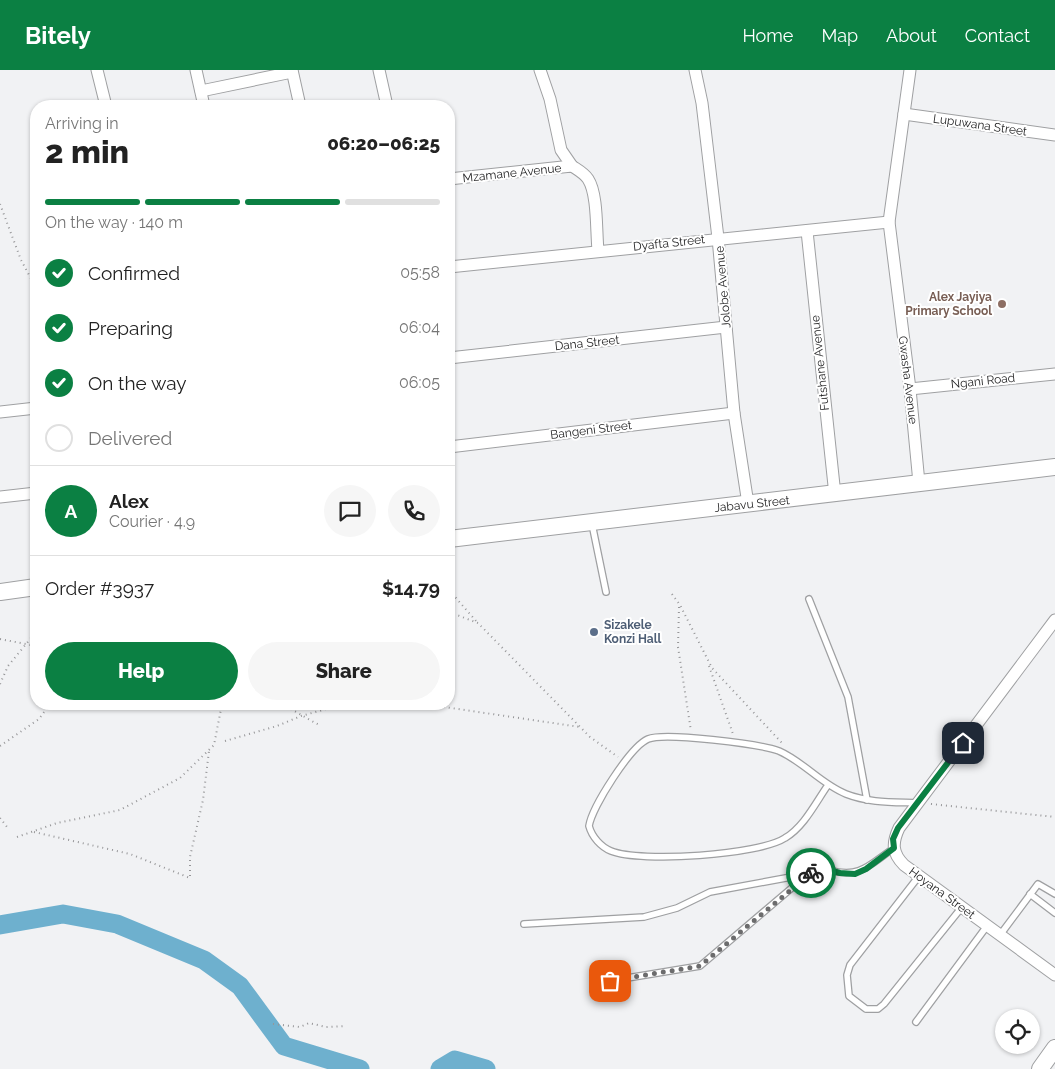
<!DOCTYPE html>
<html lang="en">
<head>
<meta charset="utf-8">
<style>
	body { margin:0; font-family:Raleway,sans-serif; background:#f6f6f6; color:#222; height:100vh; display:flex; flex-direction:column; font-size:19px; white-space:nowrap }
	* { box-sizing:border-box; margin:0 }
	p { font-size:16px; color:#767676 }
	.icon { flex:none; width:28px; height:28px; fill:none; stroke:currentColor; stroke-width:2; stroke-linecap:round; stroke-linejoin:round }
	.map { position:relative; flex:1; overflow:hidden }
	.sheet { position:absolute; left:30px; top:30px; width:425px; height:610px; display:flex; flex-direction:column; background:#fff; border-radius:20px; box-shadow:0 1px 4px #0004 }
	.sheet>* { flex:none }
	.controls { position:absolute; left:995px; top:939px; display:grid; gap:10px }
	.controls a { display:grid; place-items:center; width:45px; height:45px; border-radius:50%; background:#fff; box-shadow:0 1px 4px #0004; font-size:25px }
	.pin { position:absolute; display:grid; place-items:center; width:42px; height:42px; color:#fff; margin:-21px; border-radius:10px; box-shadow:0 2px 8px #0006 }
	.courier { position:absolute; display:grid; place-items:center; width:50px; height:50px; margin:-25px; border:4px solid #0b8043; border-radius:50%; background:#fff; color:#222; box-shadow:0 1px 6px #0007 }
	.headline em { font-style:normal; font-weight:800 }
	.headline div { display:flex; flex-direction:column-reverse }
	.headline { display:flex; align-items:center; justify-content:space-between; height:85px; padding:0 15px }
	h1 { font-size:32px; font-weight:800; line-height:38px }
	.bar { display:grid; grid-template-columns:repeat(4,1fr); gap:8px 5px; align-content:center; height:60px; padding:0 15px }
	.bar i { height:6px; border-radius:4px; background:#e0e0e0 }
	.bar .active { background:#0b8043 }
	.bar p { grid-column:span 4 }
	.line { display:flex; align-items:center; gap:12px; padding:0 15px; border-top:1px solid #e0e0e0 }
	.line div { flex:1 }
	.round { display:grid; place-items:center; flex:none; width:52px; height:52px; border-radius:26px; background:#f6f6f6 }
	ol { padding:0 15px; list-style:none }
	li { display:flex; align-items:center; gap:15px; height:55px }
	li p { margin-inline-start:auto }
	li .icon { padding:5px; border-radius:50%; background:#0b8043; color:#fff; stroke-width:4 }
	li:last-child { color:#767676 }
	li i { width:28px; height:28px; border:2px solid #e0e0e0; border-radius:50% }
	.button { display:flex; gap:10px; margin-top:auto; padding:10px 15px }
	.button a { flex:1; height:58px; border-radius:30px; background:#0b8043; color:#fff; font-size:20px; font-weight:800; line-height:58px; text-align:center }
	.button a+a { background:#f6f6f6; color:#222 }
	header { display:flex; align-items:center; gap:30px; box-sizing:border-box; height:70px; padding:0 25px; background:#0b8043; color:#fff }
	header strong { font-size:24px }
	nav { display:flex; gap:28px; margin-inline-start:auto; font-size:18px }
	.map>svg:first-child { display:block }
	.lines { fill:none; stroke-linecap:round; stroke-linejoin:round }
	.river { stroke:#6eb0ce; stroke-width:19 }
	.lane-casing { stroke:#9fa0a2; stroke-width:8 }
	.street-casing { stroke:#9fa0a2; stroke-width:13 }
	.secondary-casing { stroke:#9fa0a2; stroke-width:18 }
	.path { stroke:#969698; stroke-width:2; stroke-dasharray:1 4; stroke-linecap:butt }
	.lane { stroke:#fff; stroke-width:5.5 }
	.street { stroke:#fff; stroke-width:11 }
	.secondary { stroke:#fff; stroke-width:16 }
	.done { stroke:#6c6c6d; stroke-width:5; stroke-dasharray:0 9 }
	.route { stroke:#0b8043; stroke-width:6 }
	.education-dot { fill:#8d6e63; stroke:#fff; stroke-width:2 }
	.service-dot { fill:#5c6f8a; stroke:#fff; stroke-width:2 }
	.labels { text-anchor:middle; stroke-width:4; stroke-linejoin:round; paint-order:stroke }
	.street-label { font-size:12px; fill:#242425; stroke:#fff }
	.education-label { font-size:12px; font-weight:bold; fill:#785e54; stroke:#fff; text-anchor:end }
	.service-label { font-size:12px; font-weight:bold; fill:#4e5e75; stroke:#fff; text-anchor:start }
</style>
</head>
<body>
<header>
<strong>Bitely</strong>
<nav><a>Home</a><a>Map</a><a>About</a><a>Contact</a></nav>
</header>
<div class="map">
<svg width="1055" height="999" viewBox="0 0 1055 999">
	<rect width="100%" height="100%" fill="#f1f2f4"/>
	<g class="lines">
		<g class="river">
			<path d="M0 855 63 844 117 854 204 890 240 916 284 976 360 999"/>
			<path d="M440 999 455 990 486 999"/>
		</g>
		<defs>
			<g id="lane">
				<path d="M592 454 606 522"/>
				<path d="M809 529 848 627 867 730"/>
				<path d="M828 715C816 732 804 757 785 768 759 785 641 793 611 781 601 777 592 767 589 756 592 737 630 677 648 669 665 662 760 674 779 681 804 692 821 714 846 724 869 733 894 732 918 733"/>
				<path d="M919 806 850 895 847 905 849 926 866 939H878L884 934 962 837"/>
				<path d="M1030 824 1055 843"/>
				<path d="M524 854 644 847 677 838 710 822 829 800C860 809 869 795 894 778"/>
				<path d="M1000 865 1038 814 1055 824"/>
				<path d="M609 911 700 896 807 805"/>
				<path d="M916 952 987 856"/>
			</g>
			<g id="street">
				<path d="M97 0 106 36"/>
				<path d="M196 0 204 36"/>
				<path d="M292 0 300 36"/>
				<path d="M379 0 387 36"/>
				<path d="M540 0 550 29 561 80 572 96"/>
				<path d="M695 0 702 33 718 168 734 343 748 434"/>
				<path d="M910 0 889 152 910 319 919 413"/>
				<path d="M201 21 292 2"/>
				<path d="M904 44 1055 65"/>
				<path d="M449 109 572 96C578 100 584 103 588 109 598 124 596 162 598 180"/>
				<path d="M807 161 835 425"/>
				<path d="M449 197 889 152"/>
				<path d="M449 288 726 257"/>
				<path d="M910 319 1055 304"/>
				<path d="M0 342 36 338"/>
				<path d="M449 377 734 343"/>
				<path d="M0 427 36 423"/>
				<path d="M1055 550 899 758C892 773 892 783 904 795L1055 905"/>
			</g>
			<g id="secondary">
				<path d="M449 469 1055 397"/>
				<path d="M0 522 36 517"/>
				<path d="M1040 999 1055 978"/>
			</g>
		</defs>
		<use href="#lane" class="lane-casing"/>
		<use href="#street" class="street-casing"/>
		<use href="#secondary" class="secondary-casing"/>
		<g class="path">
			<path d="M0 134 21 190 36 218"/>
			<path d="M449 520 477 552"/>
			<path d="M672 524 680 535 712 598 782 673"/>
			<path d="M679 537 678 577 691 661"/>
			<path d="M449 542 478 553 590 667 618 687"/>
			<path d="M0 569 36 576"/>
			<path d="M709 596 733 664"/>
			<path d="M0 614 8 596 36 562"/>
			<path d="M282 634 319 655"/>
			<path d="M424 634 580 657"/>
			<path d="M225 671 277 656 301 646 330 638"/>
			<path d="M0 676 39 649 50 634"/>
			<path d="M931 734 1055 747"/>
			<path d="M0 748 7 757"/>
			<path d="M34 762 130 784 190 808V787L203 730 209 681"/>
			<path d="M17 767 57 753 120 740 180 708 214 675 222 634"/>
			<path d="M273 954 300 957 309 953 326 957 346 956"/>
		</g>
		<use href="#lane" class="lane"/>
		<use href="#street" class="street"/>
		<use href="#secondary" class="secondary"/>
	</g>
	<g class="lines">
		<path class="done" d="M610 911 700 896 811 803"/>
		<path class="route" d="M811 803 829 800 840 803 855 804 866 799 894 778 893 769 898 758 963 673"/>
	</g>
	<circle class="education-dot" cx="1002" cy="234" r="5"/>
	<circle class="service-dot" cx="594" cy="562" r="5"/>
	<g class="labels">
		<g class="street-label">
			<text transform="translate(980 55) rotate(8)" y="4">Lupuwana Street</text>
			<text transform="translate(512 103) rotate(-6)" y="4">Mzamane Avenue</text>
			<text transform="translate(669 173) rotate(-6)" y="4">Dyafta Street</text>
			<text transform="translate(723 217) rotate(-95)" y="4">Jolobe Avenue</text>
			<text transform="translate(587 273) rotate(-6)" y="4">Dana Street</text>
			<text transform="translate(820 293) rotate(-96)" y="4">Futshane Avenue</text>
			<text transform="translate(908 310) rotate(83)" y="4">Gwasha Avenue</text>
			<text transform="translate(983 311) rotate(-6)" y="4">Ngani Road</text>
			<text transform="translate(591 360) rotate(-7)" y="4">Bangeni Street</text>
			<text transform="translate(752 434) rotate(-6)" y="4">Jabavu Street</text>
			<text transform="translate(942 823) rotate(36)" y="4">Hoyana Street</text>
		</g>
		<g class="education-label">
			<text x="992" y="231">Alex Jayiya<tspan x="992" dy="14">Primary School</tspan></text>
		</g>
		<g class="service-label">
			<text x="604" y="559">Sizakele<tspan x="604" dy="14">Konzi Hall</tspan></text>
		</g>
	</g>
</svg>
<div class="controls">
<a><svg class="icon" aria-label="locate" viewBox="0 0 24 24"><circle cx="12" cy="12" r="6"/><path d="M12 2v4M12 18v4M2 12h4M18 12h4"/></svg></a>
</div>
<div class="pin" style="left:610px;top:911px;background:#ea580c"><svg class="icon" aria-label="bag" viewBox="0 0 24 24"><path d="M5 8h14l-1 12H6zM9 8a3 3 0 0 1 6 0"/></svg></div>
<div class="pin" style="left:963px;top:673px;background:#1f2937"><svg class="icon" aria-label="home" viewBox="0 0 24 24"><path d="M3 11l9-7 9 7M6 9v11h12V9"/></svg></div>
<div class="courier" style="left:811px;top:803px"><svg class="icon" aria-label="bike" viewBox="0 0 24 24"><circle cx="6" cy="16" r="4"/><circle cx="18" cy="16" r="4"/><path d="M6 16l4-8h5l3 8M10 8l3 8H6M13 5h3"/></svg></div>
<section class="sheet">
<div class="headline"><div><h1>2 min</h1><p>Arriving in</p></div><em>06:20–06:25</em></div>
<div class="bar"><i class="active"></i><i class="active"></i><i class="active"></i><i></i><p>On the way · 140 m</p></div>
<ol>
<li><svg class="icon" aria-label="check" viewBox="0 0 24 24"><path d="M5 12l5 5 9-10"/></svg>Confirmed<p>05:58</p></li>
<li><svg class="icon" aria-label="check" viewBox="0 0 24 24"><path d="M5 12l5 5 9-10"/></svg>Preparing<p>06:04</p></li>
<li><svg class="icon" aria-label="check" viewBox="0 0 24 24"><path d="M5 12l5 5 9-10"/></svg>On the way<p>06:05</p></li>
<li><i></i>Delivered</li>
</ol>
<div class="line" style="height:90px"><b class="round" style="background:#0b8043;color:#fff">A</b><div><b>Alex</b><p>Courier · 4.9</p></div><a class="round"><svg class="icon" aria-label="chat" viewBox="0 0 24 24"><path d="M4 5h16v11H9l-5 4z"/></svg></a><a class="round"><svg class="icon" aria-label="phone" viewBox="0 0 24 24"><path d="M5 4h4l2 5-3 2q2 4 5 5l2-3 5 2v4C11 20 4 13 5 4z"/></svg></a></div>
<div class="line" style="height:65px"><div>Order #3937</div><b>$14.79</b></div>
<div class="button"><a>Help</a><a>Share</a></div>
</section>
</div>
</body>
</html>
